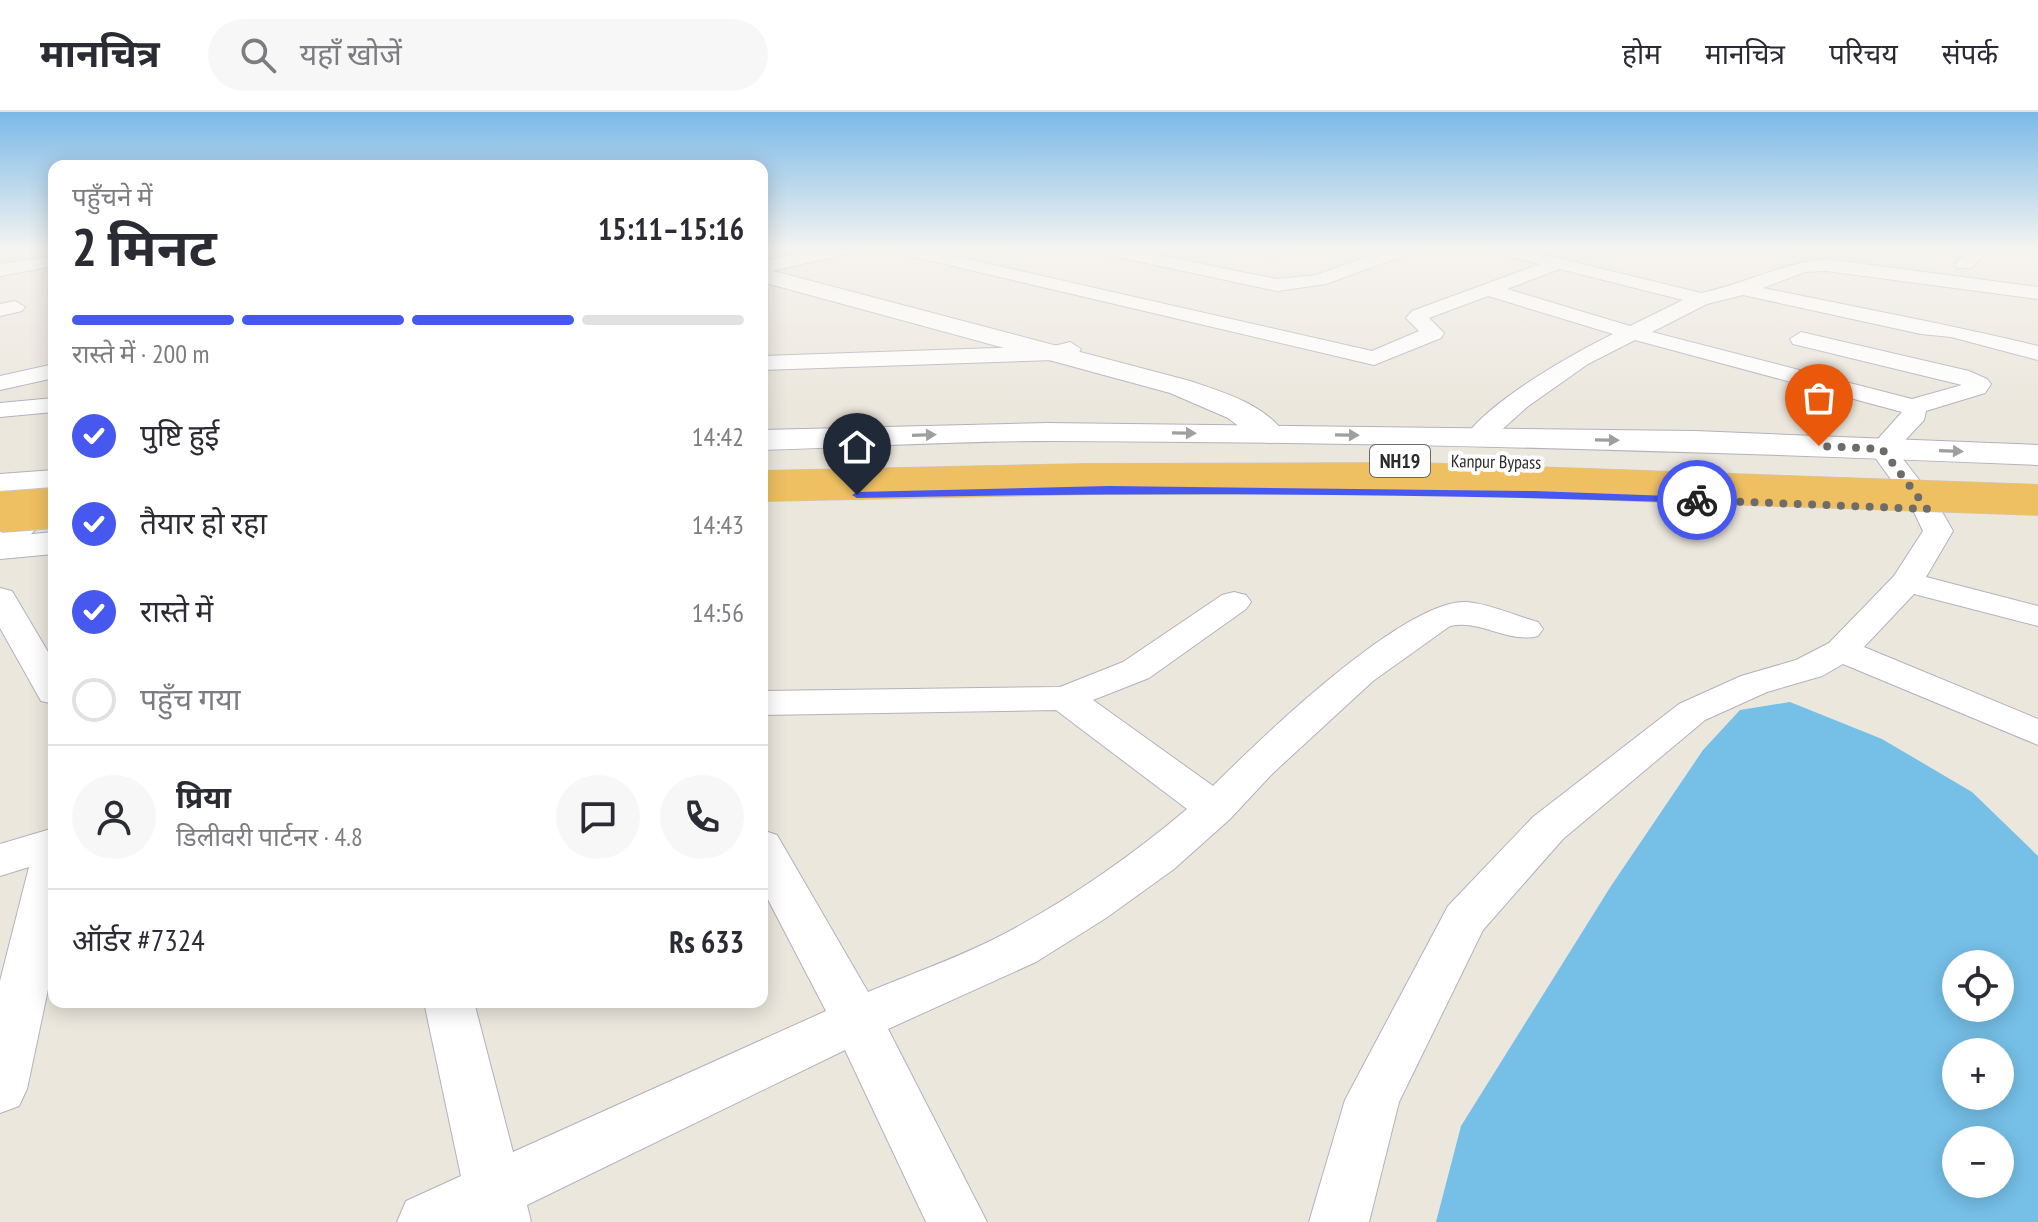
<!DOCTYPE html>
<html lang="hi">
<head>
<meta charset="utf-8">
<style>
	body { margin:0; font-family:"PT Sans Narrow","Noto Sans Devanagari",sans-serif; background:#f7f7f7; color:#2b2b33; height:100vh; display:flex; flex-direction:column; font-size:30px; white-space:nowrap }
	* { box-sizing:border-box; margin:0 }
	p { font-size:26px; color:#7c7c81 }
	.icon { flex:none; width:44px; height:44px; fill:none; stroke:currentColor; stroke-width:2; stroke-linecap:round; stroke-linejoin:round }
	.map { position:relative; flex:1; overflow:hidden }
	.panel { position:absolute; left:48px; top:48px; width:720px; height:848px; display:flex; flex-direction:column; background:#fff; border-radius:16px; box-shadow:0 4px 20px #0003 }
	.panel>* { flex:none }
	.controls { position:absolute; left:1942px; top:838px; display:grid; gap:16px }
	.controls a { display:grid; place-items:center; width:72px; height:72px; border-radius:50%; background:#fff; box-shadow:0 4px 20px #0003; font-size:40px }
	.pin { position:absolute; display:grid; place-items:center; width:68px; height:68px; color:#fff; margin:-82px -34px; border-radius:50% 50% 50% 0; rotate:-45deg; box-shadow:0 0 8px #0007 }
	.pin .icon { rotate:45deg }
	.courier { position:absolute; display:grid; place-items:center; width:80px; height:80px; margin:-40px; border:6px solid #4658f0; border-radius:50%; background:#fff; color:#222; box-shadow:0 2px 10px #0007 }
	.overview em { font-style:normal; font-weight:700 }
	.overview div { display:flex; flex-direction:column-reverse }
	.overview { display:flex; align-items:center; justify-content:space-between; height:136px; padding:0 24px }
	h1 { font-size:52px; font-weight:700; line-height:60px }
	.bar { display:grid; grid-template-columns:repeat(4,1fr); gap:12px 8px; align-content:center; height:96px; padding:0 24px }
	.bar i { height:10px; border-radius:6px; background:#e1e1e2 }
	.bar .active { background:#4658f0 }
	.bar p { grid-column:span 4 }
	.line { display:flex; align-items:center; gap:20px; padding:0 24px; border-top:2px solid #e1e1e2 }
	.line div { flex:1 }
	.round { display:grid; place-items:center; flex:none; width:84px; height:84px; border-radius:42px; background:#f7f7f7 }
	ol { padding:0 24px; list-style:none }
	li { display:flex; align-items:center; gap:24px; height:88px }
	li p { margin-inline-start:auto }
	li .icon { padding:8px; border-radius:50%; background:#4658f0; color:#fff; stroke-width:4 }
	li:last-child { color:#7c7c81 }
	li i { width:44px; height:44px; border:4px solid #e1e1e2; border-radius:50% }
	header { display:flex; align-items:center; gap:48px; box-sizing:border-box; height:112px; padding:0 40px; background:#fff; border-bottom:2px solid #e1e1e2 }
	header strong { font-size:38px }
	nav { display:flex; gap:44px; margin-inline-start:auto; font-size:28px }
	.search { width:560px; height:72px; background:#f7f7f7; display:flex; align-items:center; gap:20px; box-sizing:border-box; padding:0 28px; border-radius:44px; color:#7c7c81; font-size:30px }
	.map>svg:first-child { display:block }
	.water { fill:#76c0e8; fill-rule:evenodd }
	.lines { fill:none; stroke-linecap:round; stroke-linejoin:round }
	.minor-casing { stroke:#b1b2bd; stroke-width:2 }
	.tertiary-casing { stroke:#b1b2bd; stroke-width:2 }
	.secondary-casing { stroke:#b1b2bd; stroke-width:2 }
	.minor { fill:#fff; fill-rule:evenodd }
	.tertiary { fill:#fff; fill-rule:evenodd }
	.secondary { fill:#fff; fill-rule:evenodd }
	.trunk-bridge-far1-casing { stroke:#c8c8c8; stroke-width:32; stroke-linecap:butt }
	.trunk-bridge-casing { stroke:#c8c8c8; stroke-width:42; stroke-linecap:butt }
	.trunk-bridge-far1 { stroke:#efc062; stroke-width:31 }
	.trunk-bridge { stroke:#efc062; stroke-width:40 }
	.oneway { fill:#9f9f9f }
	.route { fill:#4658f0 }
	.done { stroke:#6e6c69; stroke-width:8; stroke-dasharray:0 14.4 }
	.labels { text-anchor:middle; stroke-width:8; stroke-linejoin:round; paint-order:stroke }
	.far-street-label { font-size:18px; fill:#2a2a2a; stroke:#fff }
	.shield { fill:#fff; stroke:#6a6a6a; stroke-width:2 }
	.shield-label { font-size:20px; font-weight:bold; fill:#2a2a2a }
</style>
</head>
<body>
<header>
<strong>मानचित्र</strong>
<div class="search"><svg class="icon" aria-label="search" viewBox="0 0 24 24"><circle cx="10" cy="10" r="6"/><path d="M15 15l6 6"/></svg>यहाँ खोजें</div>
<nav><a>होम</a><a>मानचित्र</a><a>परिचय</a><a>संपर्क</a></nav>
</header>
<div class="map">
<svg width="2038" height="1110" viewBox="0 0 2038 1110">
	<rect width="100%" height="100%" fill="#ece7dd"/>
	<path class="water" d="M1790 590 1882 627 1972 680 2038 744V1110H1436L1461 1014 1611 774 1703 638 1740 598ZM1956 852H2000V896H1956ZM1956 940H2000V984H1956ZM1956 1028H2000V1072H1956Z"/>
	<g class="lines">
		<defs>
			<g id="minor">
				<path d="M818 138H850L847 142 762 161V149Z"/>
				<path d="M897 138H928L1372 239 1419 219 1406 206 1412 199 1540 152 1499 142 1496 138H1525L1701 181C1744 172 1782 151 1826 147L2038 175V187L1826 159 1805 160 1763 176C1855 195 1947 212 2038 234V248L1951 225 1921 222 1743 183 1707 192 1652 220 1912 287 1962 273 1793 232 1790 227 1801 220 1969 259 1987 267 1991 272 1985 281 1926 299 1924 308 1896 338 1937 391 1953 419 1926 465 2038 494V514L1914 482 1864 535 2038 607V633L1843 552 1822 564 1767 580 1705 608 1563 727 1483 818 1399 990 1369 1110H1309L1345 988 1448 794 1533 705 1679 592 1741 564 1796 548 1829 531 1894 464 1923 419 1913 398 1869 337 1902 300 1635 228 1588 252 1527 295 1487 331H1469L1465 325C1491 288 1572 242 1613 222L1488 184 1429 206 1444 221 1441 226 1374 253 906 143ZM1560 157 1683 188 1630 214 1507 177Z"/>
				<path d="M1100 138H1133L1277 167 1316 163 1386 138H1411L1408 142 1326 172 1277 179 1109 143Z"/>
				<path d="M1256 138H1283L1285 140 1276 145 1259 142Z"/>
				<path d="M1970 138H1990L1971 156H1957L1955 152Z"/>
				<path d="M54 144V154L0 164V152Z"/>
				<path d="M15 189 25 195 22 199 0 204V192Z"/>
				<path d="M1070 230 1081 237 1078 242 1055 248 762 258V244L1054 234Z"/>
				<path d="M54 252V266L0 278V264Z"/>
				<path d="M54 286V300L0 305V291Z"/>
				<path d="M54 375V397L11 444 0 446V419L41 377Z"/>
				<path d="M0 476 12 479 54 550V592L41 589 0 516Z"/>
				<path d="M1234 480 1246 483 1251 490 1246 497 1149 566 1093 588 1213 674C1258 629 1405 486 1467 490 1490 492 1516 504 1538 510L1543 517 1538 524C1508 532 1481 507 1450 514L1373 569 1273 661 1230 707 1174 757 1106 806 1036 850 888 917 987 1110H926L845 938 527 1093 531 1110H397L406 1089 461 1064 424 890H474L513 1040 826 899 762 776V718L777 723 868 880C913 861 961 845 1004 822 1070 787 1130 745 1187 697L1056 598 762 603V579L1060 575 1123 550 1222 483Z"/>
				<path d="M54 716V849L27 977 19 994 0 1001V869L29 755 0 764V732Z"/>
			</g>
			<path id="tertiary" d="M762 156 1190 269C1223 280 1264 292 1285 322L1280 329 1269 331 1258 329 1228 306 1170 281 762 170Z"/>
			<g id="secondary">
				<path d="M1047 311 1695 319 2038 333V353C1709 339 1380 330 1051 329 954 329 858 335 762 338V318Z"/>
				<path d="M54 358V378L0 382V362Z"/>
				<path d="M54 420V442L0 447V425Z"/>
			</g>
		</defs>
		<use href="#minor" class="minor-casing"/>
		<use href="#tertiary" class="tertiary-casing"/>
		<use href="#secondary" class="secondary-casing"/>
		<use href="#minor" class="minor"/>
		<use href="#tertiary" class="tertiary"/>
		<use href="#secondary" class="secondary"/>
		<defs>
			<path id="trunk-bridge-far1" d="M762 374 1089 367 1416 366 2038 388"/>
			<path id="trunk-bridge" d="M0 400 54 396"/>
		</defs>
		<use href="#trunk-bridge-far1" class="trunk-bridge-far1-casing"/>
		<use href="#trunk-bridge" class="trunk-bridge-casing"/>
		<use href="#trunk-bridge-far1" class="trunk-bridge-far1"/>
		<use href="#trunk-bridge" class="trunk-bridge"/>
	</g>
	<defs><path id="oneway-solid" d="M-6-.8H1V-3.2L6.5 0L1 3.2V.8H-6Z" transform="scale(2)"/></defs>
	<g class="oneway">
		<use href="#oneway-solid" transform="translate(1184 321) rotate(1)"/>
		<use href="#oneway-solid" transform="translate(924 323) rotate(-2)"/>
		<use href="#oneway-solid" transform="translate(1347 323) rotate(1)"/>
		<use href="#oneway-solid" transform="translate(1607 328) rotate(1)"/>
		<use href="#oneway-solid" transform="translate(1951 339) rotate(2)"/>
	</g>
	<linearGradient id="sky" x2="0" y2="1"><stop stop-color="#7ab9e8"/><stop offset="0.47" stop-color="#f6f4f0"/><stop offset="1" stop-color="#f6f4f0" stop-opacity="0"/></linearGradient>
	<rect width="2038" height="293" fill="url(#sky)"/>
	<path class="route" d="M1109 374 1534 379 1697 385 1702 388 1697 391C1417 381 1137 380 857 386L852 383 857 380Z"/>
	<g class="lines">
		<path class="done" d="M1697 388 1927 397 1882 337 1819 334"/>
	</g>
	<g class="labels">
		<g class="far-street-label">
			<text transform="translate(1496 350) rotate(1)" y="6">Kanpur Bypass</text>
		</g>
		<rect class="shield" x="1370" y="333" width="60" height="32" rx="6"/>
		<g class="shield-label">
			<text x="1400" y="356">NH19</text>
		</g>
	</g>
</svg>
<div class="controls">
<a><svg class="icon" aria-label="locate" viewBox="0 0 24 24"><circle cx="12" cy="12" r="6"/><path d="M12 2v4M12 18v4M2 12h4M18 12h4"/></svg></a>
<a>+</a>
<a>−</a>
</div>
<div class="pin" style="left:1819px;top:334px;background:#ea580c"><svg class="icon" aria-label="bag" viewBox="0 0 24 24"><path d="M5 8h14l-1 12H6zM9 8a3 3 0 0 1 6 0"/></svg></div>
<div class="pin" style="left:857px;top:383px;background:#1f2937"><svg class="icon" aria-label="home" viewBox="0 0 24 24"><path d="M3 11l9-7 9 7M6 9v11h12V9"/></svg></div>
<div class="courier" style="left:1697px;top:388px"><svg class="icon" aria-label="bike" viewBox="0 0 24 24"><circle cx="6" cy="16" r="4"/><circle cx="18" cy="16" r="4"/><path d="M6 16l4-8h5l3 8M10 8l3 8H6M13 5h3"/></svg></div>
<section class="panel">
<div class="overview"><div><h1>2 मिनट</h1><p>पहुँचने में</p></div><em>15:11–15:16</em></div>
<div class="bar"><i class="active"></i><i class="active"></i><i class="active"></i><i></i><p>रास्ते में · 200 m</p></div>
<ol>
<li><svg class="icon" aria-label="check" viewBox="0 0 24 24"><path d="M5 12l5 5 9-10"/></svg>पुष्टि हुई<p>14:42</p></li>
<li><svg class="icon" aria-label="check" viewBox="0 0 24 24"><path d="M5 12l5 5 9-10"/></svg>तैयार हो रहा<p>14:43</p></li>
<li><svg class="icon" aria-label="check" viewBox="0 0 24 24"><path d="M5 12l5 5 9-10"/></svg>रास्ते में<p>14:56</p></li>
<li><i></i>पहुँच गया</li>
</ol>
<div class="line" style="height:144px"><a class="round"><svg class="icon" aria-label="person" viewBox="0 0 24 24"><circle cx="12" cy="8" r="4"/><path d="M4 21q1-7 8-7t8 7"/></svg></a><div><b>प्रिया</b><p>डिलीवरी पार्टनर · 4.8</p></div><a class="round"><svg class="icon" aria-label="chat" viewBox="0 0 24 24"><path d="M4 5h16v11H9l-5 4z"/></svg></a><a class="round"><svg class="icon" aria-label="phone" viewBox="0 0 24 24"><path d="M5 4h4l2 5-3 2q2 4 5 5l2-3 5 2v4C11 20 4 13 5 4z"/></svg></a></div>
<div class="line" style="height:104px"><div>ऑर्डर #7324</div><b>Rs 633</b></div>
</section>
</div>
</body>
</html>
